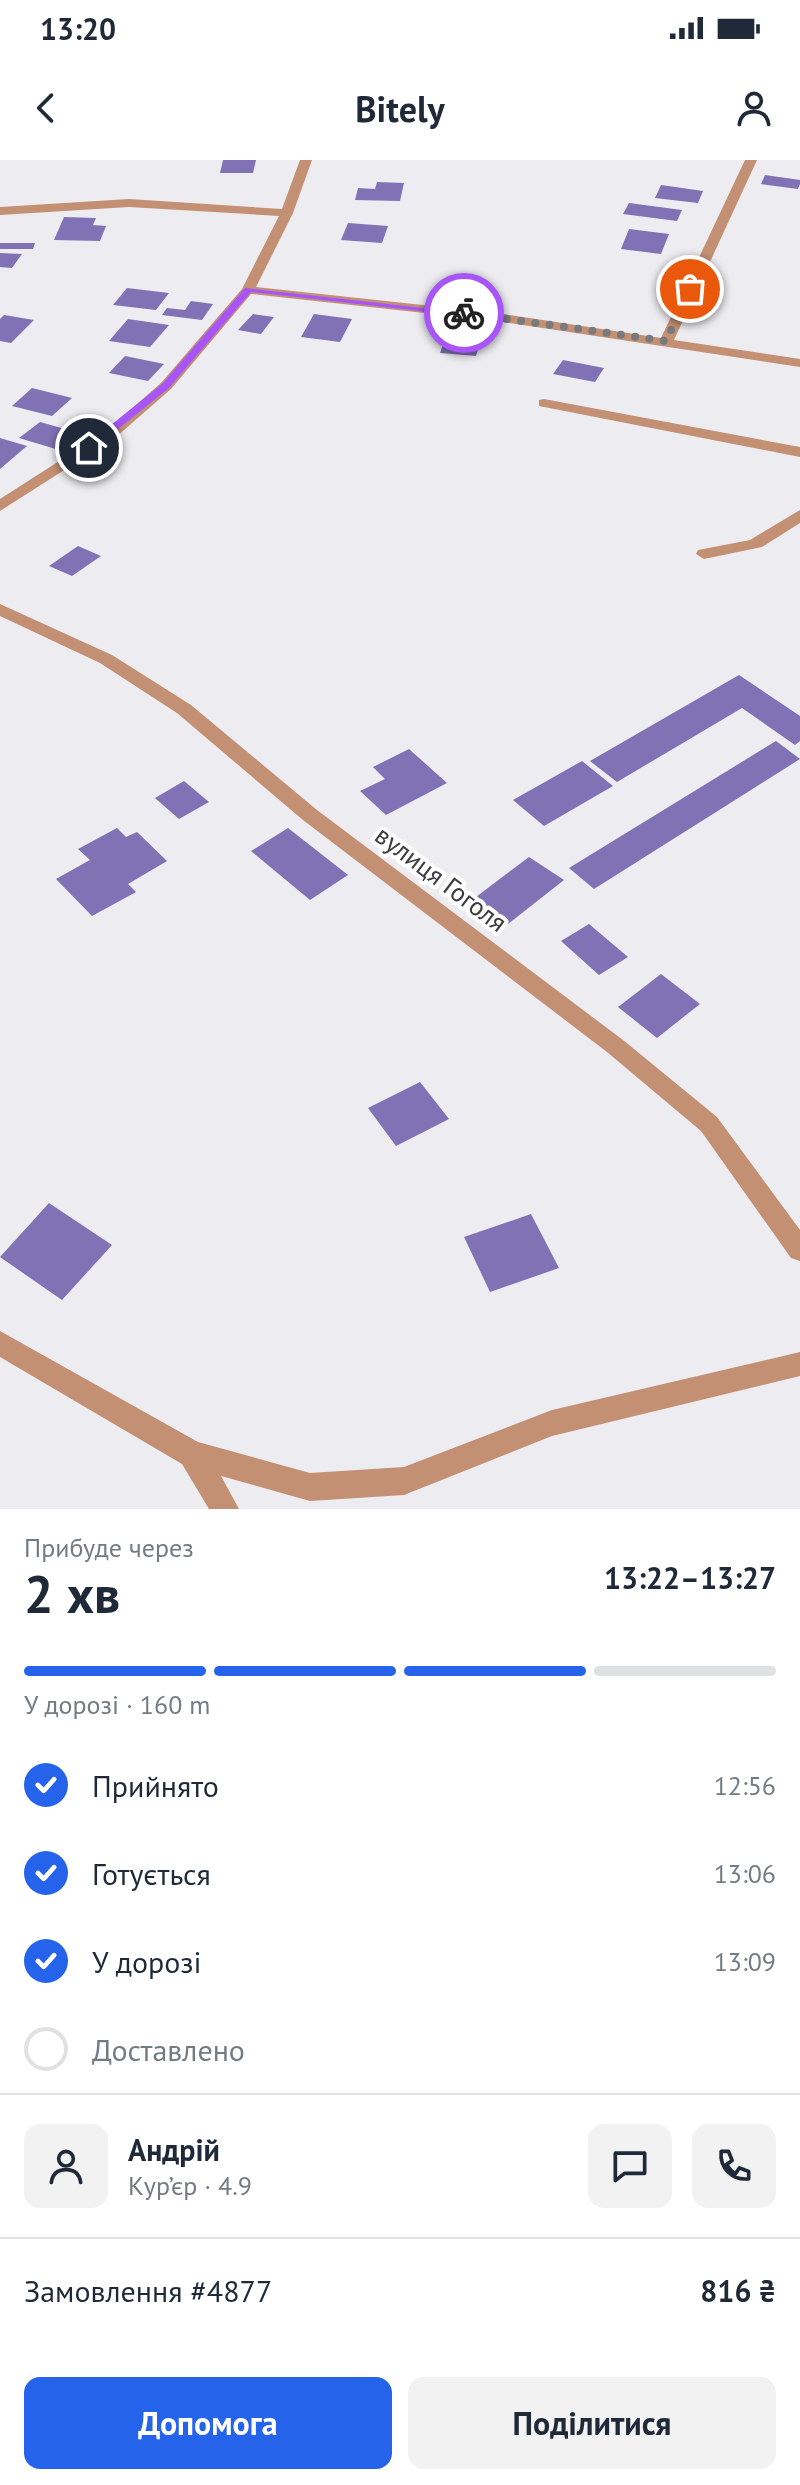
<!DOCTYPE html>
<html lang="uk">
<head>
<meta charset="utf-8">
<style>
	body { margin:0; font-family:"PT Sans",sans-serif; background:#f2f2f3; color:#1f2937; height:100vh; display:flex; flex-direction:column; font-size:30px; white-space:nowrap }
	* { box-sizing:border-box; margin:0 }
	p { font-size:26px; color:#747a83 }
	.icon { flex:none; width:44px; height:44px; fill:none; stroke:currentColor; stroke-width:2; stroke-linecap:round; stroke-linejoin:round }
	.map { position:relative; height:1349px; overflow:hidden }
	.details { display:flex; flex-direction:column; background:#fff; flex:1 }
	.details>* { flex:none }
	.pin { position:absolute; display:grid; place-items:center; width:68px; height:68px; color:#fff; margin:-34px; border:4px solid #fff; border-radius:50%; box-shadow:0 2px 8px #0007 }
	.courier { position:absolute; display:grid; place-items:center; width:80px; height:80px; margin:-40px; border:6px solid #a855f7; border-radius:50%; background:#fff; color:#222; box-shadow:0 2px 10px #0007 }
	.headline em { font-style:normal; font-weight:800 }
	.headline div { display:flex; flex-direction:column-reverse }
	.headline { display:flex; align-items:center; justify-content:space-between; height:136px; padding:0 24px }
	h1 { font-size:52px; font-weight:800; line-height:60px }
	.bar { display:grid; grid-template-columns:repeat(4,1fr); gap:12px 8px; align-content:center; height:96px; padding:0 24px }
	.bar i { height:10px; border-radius:6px; background:#e0e1e3 }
	.bar .selected { background:#2563eb }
	.bar p { grid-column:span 4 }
	.line { display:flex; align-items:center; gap:20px; padding:0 24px; border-top:2px solid #e0e1e3 }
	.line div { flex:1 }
	.round { display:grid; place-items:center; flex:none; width:84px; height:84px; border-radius:16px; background:#f2f2f3 }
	ol { padding:0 24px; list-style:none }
	li { display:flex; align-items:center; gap:24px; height:88px }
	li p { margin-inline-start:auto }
	li .icon { padding:8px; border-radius:50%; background:#2563eb; color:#fff; stroke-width:4 }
	li:last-child { color:#747a83 }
	li i { width:44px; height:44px; border:4px solid #e0e1e3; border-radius:50% }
	.action { display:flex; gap:16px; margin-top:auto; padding:16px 24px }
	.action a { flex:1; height:92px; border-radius:16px; background:#2563eb; color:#fff; font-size:32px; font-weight:800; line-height:92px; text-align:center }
	.action a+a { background:#f2f2f3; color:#1f2937 }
	.status { display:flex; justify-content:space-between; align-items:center; height:56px; padding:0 40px; background:#fff; direction:ltr }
	.status svg { height:22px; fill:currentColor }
	header { display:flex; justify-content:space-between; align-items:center; height:104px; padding:0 24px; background:#fff; font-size:36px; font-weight:800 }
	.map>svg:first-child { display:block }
	.building { fill:#8171b5 }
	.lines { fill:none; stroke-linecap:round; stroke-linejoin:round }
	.minor { fill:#c39073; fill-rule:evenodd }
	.route { fill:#a855f7 }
	.done { stroke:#7a7a7d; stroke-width:8; stroke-dasharray:0 14.4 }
	.labels { text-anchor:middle; stroke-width:8; stroke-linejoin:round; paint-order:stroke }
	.street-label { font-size:26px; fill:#3c3c3e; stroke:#fff }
</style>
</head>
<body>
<div class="status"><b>13:20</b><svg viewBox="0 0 49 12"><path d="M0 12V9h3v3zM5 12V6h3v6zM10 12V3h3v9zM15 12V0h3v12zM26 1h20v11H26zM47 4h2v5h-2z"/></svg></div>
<header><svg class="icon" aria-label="back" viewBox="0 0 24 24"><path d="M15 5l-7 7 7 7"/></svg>Bitely<svg class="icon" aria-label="person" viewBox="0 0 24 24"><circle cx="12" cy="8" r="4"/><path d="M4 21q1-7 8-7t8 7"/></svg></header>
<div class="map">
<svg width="800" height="1349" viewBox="0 0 800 1349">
	<rect width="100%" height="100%" fill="#edecf1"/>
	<g class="building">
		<path d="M223 0H256L253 13H220Z"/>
		<path d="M765 15 800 20V24L798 29 761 24Z"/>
		<path d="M377 22 404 23 400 41 355 40 358 28 375 29Z"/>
		<path d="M661 25 703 31 698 43 655 38Z"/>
		<path d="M629 43 682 50 677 61 623 54Z"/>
		<path d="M64 57 96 58 93 65 106 66 100 81 54 80Z"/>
		<path d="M348 63 388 66 382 83 341 80Z"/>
		<path d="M629 69 669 74 661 94 621 89Z"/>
		<path d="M0 83H35L33 89H0Z"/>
		<path d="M0 93 22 94 12 108 0 107Z"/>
		<path d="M127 128 169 133 156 150 113 145Z"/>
		<path d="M191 141 213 144 202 160 162 155 167 148 185 150Z"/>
		<path d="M253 154 274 157 261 174 238 170Z"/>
		<path d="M314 154 352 159 340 182 301 177Z"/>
		<path d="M4 155 34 160 11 183 0 181V159Z"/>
		<path d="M128 159 169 165 150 187 109 181Z"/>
		<path d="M446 175 482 178 476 196 440 193Z"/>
		<path d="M125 196 164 204 148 221 109 213Z"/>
		<path d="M563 200 604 208 595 222 553 214Z"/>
		<path d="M32 228 72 238 52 256 12 246Z"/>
		<path d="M40 262 90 276 69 293 19 278Z"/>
		<path d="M0 278 27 286 0 309Z"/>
		<path d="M78 386 101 396 72 416 49 406Z"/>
		<path d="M739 515 800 556V581L795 585 742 548 617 622 590 601Z"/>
		<path d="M776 581 800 599 594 729 569 708Z"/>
		<path d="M409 589 447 623 386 655 360 631 385 619 373 607Z"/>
		<path d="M582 601 613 626 544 666 513 640Z"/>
		<path d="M184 621 209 642 179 659 155 638Z"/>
		<path d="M117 668 126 677 137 672 167 701 128 724 136 732 92 756 56 719 90 700 78 689Z"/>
		<path d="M288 668 348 715 310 740 251 691Z"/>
		<path d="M529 697 564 720 508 764 472 740Z"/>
		<path d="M589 764 628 797 599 815 561 781Z"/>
		<path d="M661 814 700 844 657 878 618 847Z"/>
		<path d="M420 922 449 959 396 986 368 948Z"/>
		<path d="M49 1043 112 1085 62 1140 0 1097Z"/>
		<path d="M531 1054 559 1108 490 1132 464 1077Z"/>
	</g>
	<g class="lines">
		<g class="minor">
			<path d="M300 0H312L293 53 256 127 497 153 661 178 745 0H757L674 180 800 199V207L497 161 251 134 171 229 116 277 0 351V339L106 271 161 223 242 129 279 56 129 47 0 55V47L129 39 282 49Z"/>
			<path d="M544 239 800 287V297L539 246V240Z"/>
			<path d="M800 350V363L762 387 704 399 696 394 698 390 750 380Z"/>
			<path d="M0 444 112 495 191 545 317 650 623 880 717 957 800 1070V1101L791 1098 701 971 607 892 303 660 177 553 100 503 0 456Z"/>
			<path d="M0 1171 198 1282 310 1313 404 1307 552 1250 800 1192V1216L552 1276 404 1335 310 1341 221 1316 239 1349H209L182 1304 0 1197Z"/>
		</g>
	</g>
	<path class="route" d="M245 128 468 153 464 156 251 132 169 228 92 290H85V286L162 224Z"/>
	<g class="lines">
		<path class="done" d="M464 153 666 181 690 129"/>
	</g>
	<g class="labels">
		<g class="street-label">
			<text transform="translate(441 719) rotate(37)" y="9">вулиця Гоголя</text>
		</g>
	</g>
</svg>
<div class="pin" style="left:690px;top:129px;background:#ea580c"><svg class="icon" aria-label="bag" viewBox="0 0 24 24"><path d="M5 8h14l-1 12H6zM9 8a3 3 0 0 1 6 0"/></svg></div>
<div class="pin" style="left:89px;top:288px;background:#1f2937"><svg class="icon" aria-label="home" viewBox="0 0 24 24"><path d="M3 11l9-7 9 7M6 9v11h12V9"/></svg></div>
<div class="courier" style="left:464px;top:153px"><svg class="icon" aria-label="bike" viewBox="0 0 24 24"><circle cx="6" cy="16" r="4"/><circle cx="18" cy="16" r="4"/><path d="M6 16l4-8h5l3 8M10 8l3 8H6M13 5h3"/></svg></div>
</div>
<section class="details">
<div class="headline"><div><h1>2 хв</h1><p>Прибуде через</p></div><em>13:22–13:27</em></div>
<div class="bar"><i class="selected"></i><i class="selected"></i><i class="selected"></i><i></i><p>У дорозі · 160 m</p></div>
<ol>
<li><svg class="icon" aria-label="check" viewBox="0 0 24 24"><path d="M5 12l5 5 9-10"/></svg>Прийнято<p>12:56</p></li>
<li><svg class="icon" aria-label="check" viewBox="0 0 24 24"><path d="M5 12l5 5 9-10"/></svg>Готується<p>13:06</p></li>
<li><svg class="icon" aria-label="check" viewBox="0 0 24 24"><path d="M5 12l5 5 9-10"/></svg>У дорозі<p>13:09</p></li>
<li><i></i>Доставлено</li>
</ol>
<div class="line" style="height:144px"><a class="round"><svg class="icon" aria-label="person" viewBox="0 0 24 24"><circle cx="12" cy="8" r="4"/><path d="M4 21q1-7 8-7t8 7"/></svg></a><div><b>Андрій</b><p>Кур’єр · 4.9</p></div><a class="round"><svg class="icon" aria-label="chat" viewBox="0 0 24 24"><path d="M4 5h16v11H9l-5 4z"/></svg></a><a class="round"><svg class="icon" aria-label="phone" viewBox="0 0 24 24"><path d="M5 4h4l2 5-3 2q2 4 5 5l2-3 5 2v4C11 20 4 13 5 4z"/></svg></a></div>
<div class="line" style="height:104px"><div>Замовлення #4877</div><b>816 ₴</b></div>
<div class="action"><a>Допомога</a><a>Поділитися</a></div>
</section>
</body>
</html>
